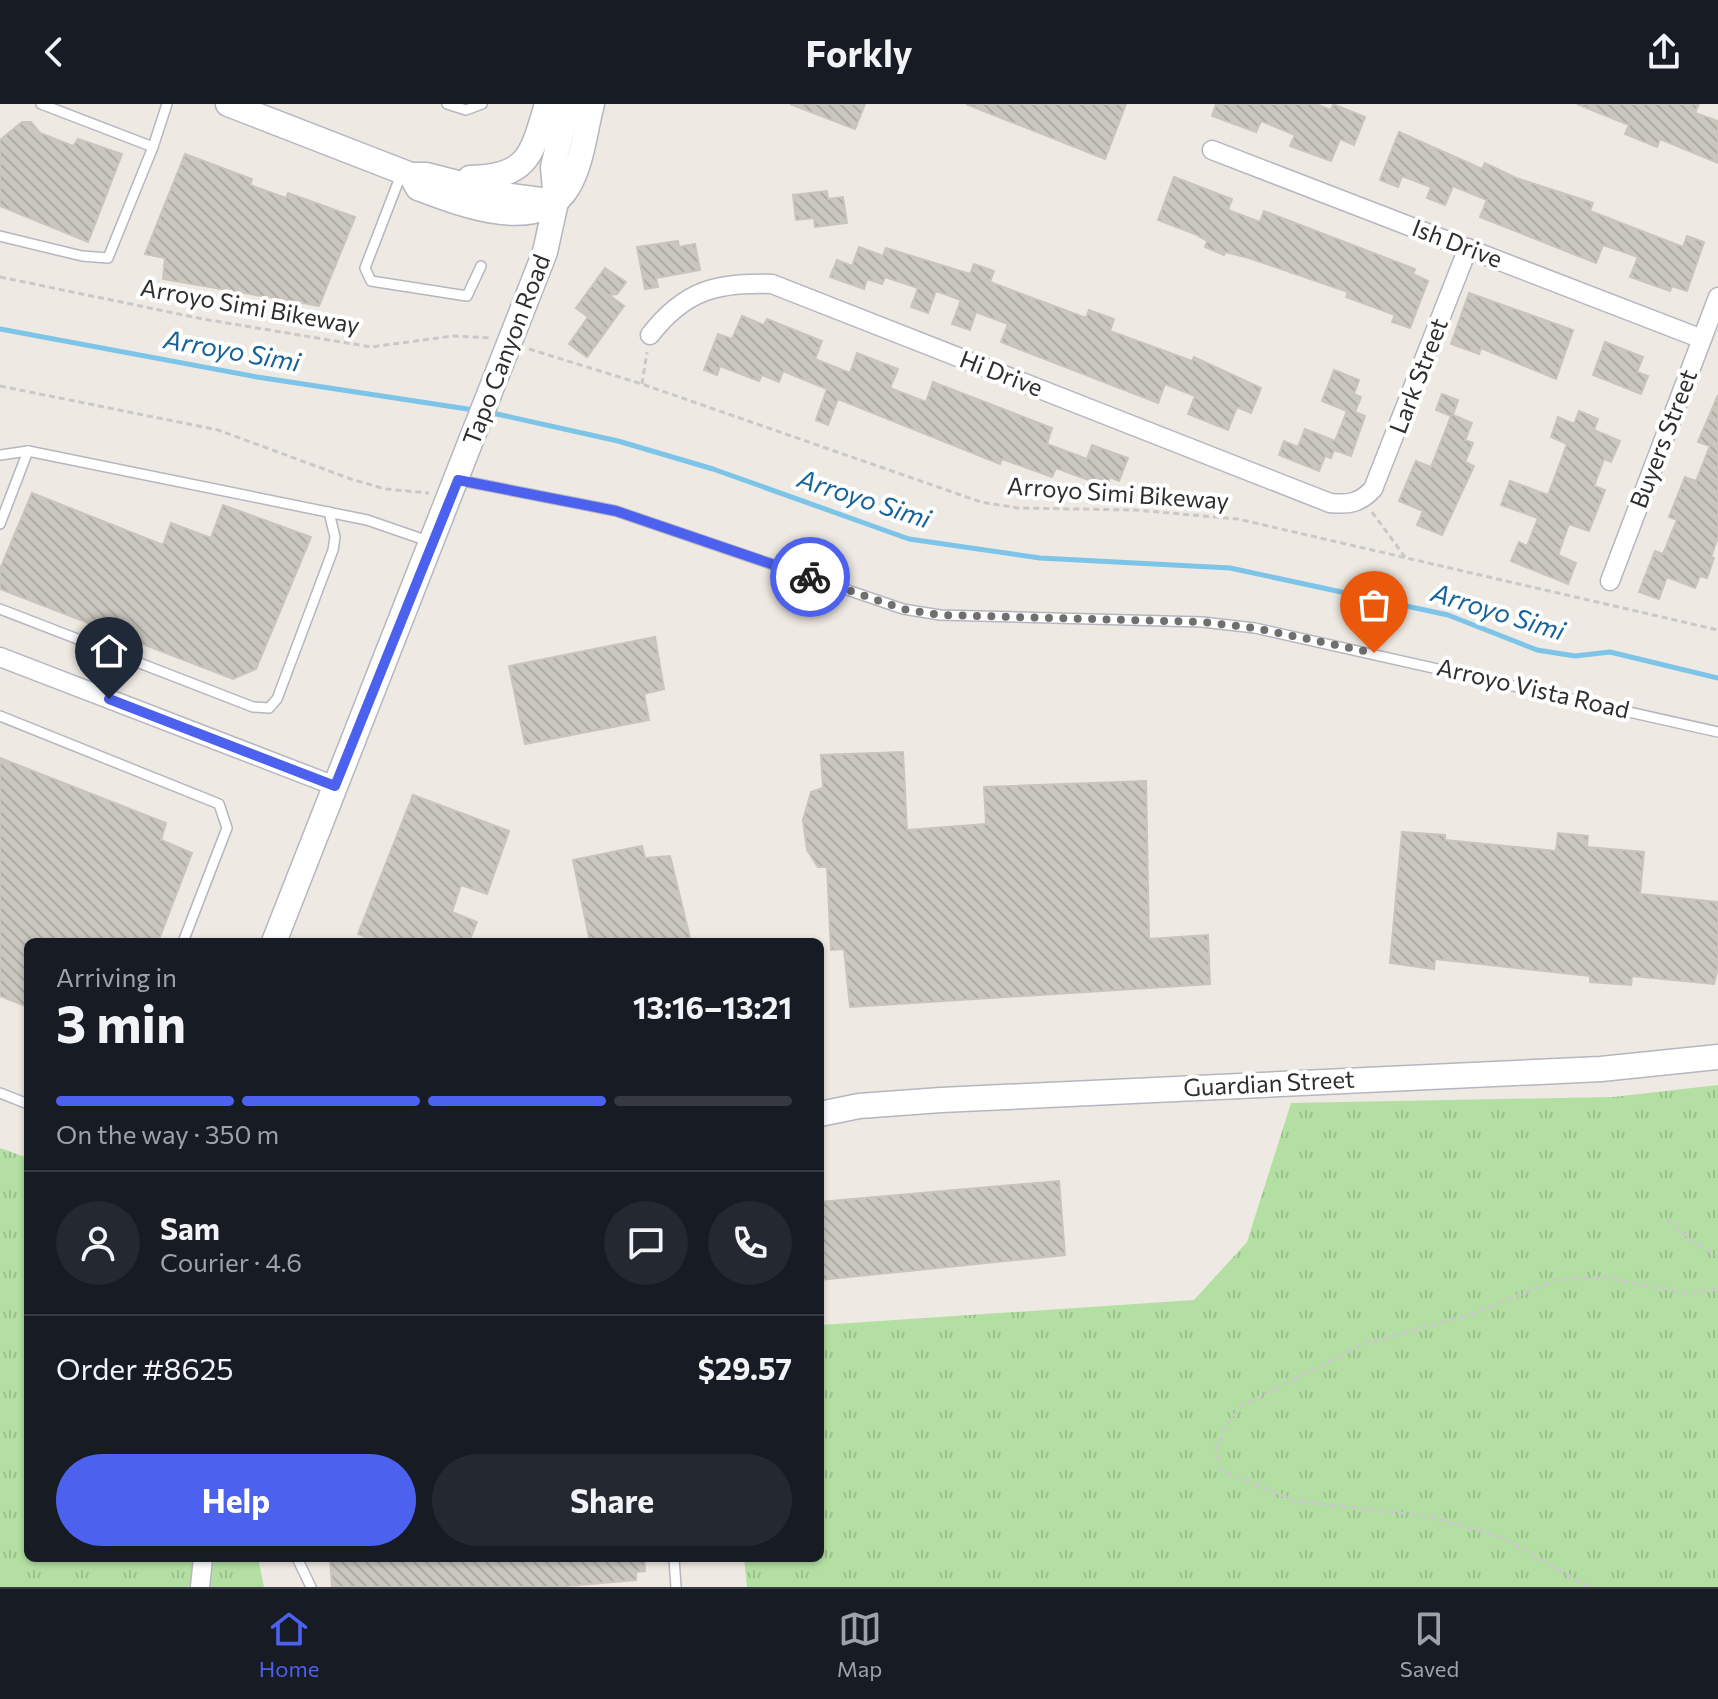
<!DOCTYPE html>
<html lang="en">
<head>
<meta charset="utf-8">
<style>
	body { margin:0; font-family:Commissioner,sans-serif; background:#242831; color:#f1f3f6; height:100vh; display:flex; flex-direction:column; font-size:30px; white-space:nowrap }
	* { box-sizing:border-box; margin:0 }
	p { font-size:26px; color:#9ea1a6 }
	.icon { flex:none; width:44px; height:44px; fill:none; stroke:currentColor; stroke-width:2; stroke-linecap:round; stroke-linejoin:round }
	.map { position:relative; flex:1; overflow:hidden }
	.side { position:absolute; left:24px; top:834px; width:800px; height:624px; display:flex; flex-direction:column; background:#171b24; border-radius:12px; box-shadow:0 2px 6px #0004 }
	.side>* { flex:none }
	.pin { position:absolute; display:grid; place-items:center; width:68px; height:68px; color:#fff; margin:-82px -34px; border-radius:50% 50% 50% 0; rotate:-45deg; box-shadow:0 0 8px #0007 }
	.pin .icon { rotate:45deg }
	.courier { position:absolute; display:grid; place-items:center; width:80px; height:80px; margin:-40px; border:6px solid #4d61ef; border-radius:50%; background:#fff; color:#222; box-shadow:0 2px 10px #0007 }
	.head em { font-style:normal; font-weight:700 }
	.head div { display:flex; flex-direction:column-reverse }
	.head { display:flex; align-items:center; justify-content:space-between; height:136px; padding:0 32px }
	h1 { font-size:52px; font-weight:700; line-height:60px }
	.bar { display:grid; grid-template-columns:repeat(4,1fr); gap:12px 8px; align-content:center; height:96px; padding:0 32px }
	.bar i { height:10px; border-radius:6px; background:#363941 }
	.bar .on { background:#4d61ef }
	.bar p { grid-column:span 4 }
	.line { display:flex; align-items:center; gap:20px; padding:0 32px; border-top:2px solid #363941 }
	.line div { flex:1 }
	.round { display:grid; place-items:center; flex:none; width:84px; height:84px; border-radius:42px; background:#242831 }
	.primary-button { display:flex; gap:16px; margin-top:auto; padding:16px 32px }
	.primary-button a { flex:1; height:92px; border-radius:48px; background:#4d61ef; color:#fff; font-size:32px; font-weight:700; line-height:92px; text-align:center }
	.primary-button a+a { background:#242831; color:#f1f3f6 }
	header { display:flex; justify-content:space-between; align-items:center; height:104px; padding:0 32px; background:#171b24; font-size:36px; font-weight:700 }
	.tabs { display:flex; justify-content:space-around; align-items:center; height:112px; border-top:2px solid #363941; background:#171b24; font-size:22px; color:#9ea1a6 }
	.tabs a { display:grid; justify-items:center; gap:4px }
	.tabs .on { color:#4d61ef }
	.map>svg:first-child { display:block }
	.grass { fill:url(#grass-tufts) }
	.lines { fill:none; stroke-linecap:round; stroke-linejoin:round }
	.stream { stroke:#7cc4e8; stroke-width:5 }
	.building { fill:url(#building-back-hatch); stroke:#cac5bb; stroke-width:2 }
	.lane-casing { stroke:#b5b6c0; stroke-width:12 }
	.street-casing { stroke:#b5b6c0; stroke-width:21 }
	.secondary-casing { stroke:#b5b6c0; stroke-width:27 }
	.path { stroke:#c9c9c9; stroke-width:3; stroke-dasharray:6 4; stroke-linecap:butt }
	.lane { stroke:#fff; stroke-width:9 }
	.street { stroke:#fff; stroke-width:18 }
	.secondary { stroke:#fff; stroke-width:24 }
	.done { stroke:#716f6d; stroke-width:8; stroke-dasharray:0 14.4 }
	.route { stroke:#4d61ef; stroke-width:10 }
	.labels { text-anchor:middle; stroke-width:8; stroke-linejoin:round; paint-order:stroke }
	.street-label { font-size:24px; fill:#2e2e2e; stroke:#fff }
	.water-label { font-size:26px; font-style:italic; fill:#166399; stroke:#fff }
</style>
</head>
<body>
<header><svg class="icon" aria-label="back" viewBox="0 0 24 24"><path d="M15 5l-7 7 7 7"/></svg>Forkly<svg class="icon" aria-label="share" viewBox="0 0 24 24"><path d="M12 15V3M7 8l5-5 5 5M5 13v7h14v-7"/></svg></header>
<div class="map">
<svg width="1718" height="1483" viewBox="0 0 1718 1483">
	<defs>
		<pattern id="grass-tufts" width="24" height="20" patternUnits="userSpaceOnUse" patternTransform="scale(2)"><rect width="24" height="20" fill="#b3e0a2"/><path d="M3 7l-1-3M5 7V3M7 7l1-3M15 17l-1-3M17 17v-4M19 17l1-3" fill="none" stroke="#9ac08c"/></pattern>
		<pattern id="building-back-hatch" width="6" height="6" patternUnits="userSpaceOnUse" patternTransform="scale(2)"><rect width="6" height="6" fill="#cac7c0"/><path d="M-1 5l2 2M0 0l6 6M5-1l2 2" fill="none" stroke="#aeaba5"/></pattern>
	</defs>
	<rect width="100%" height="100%" fill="#eee9e2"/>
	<g class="grass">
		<path d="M1718 981V1483H747L744 1454H820V1221L1194 1196 1247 1138 1291 999 1613 993Z"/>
		<path d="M0 1044 28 1054V1454H258L264 1483H0Z"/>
	</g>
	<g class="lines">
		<g class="stream">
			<path d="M0 225 257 273 474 306"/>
			<path d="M488 308 618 337 713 365 909 435 1040 454 1230 464 1448 511 1537 546 1575 552 1610 548 1718 574"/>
		</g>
	</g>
	<g class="building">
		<path d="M790 0H865L855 25Z"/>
		<path d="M966 0H1126L1105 55Z"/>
		<path d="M1216 0H1316L1331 6 1333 0 1365 13 1354 41 1340 35 1331 57 1290 42 1295 31 1261 17 1256 28 1212 12Z"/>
		<path d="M1577 0H1699L1695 9 1718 17V59L1660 35 1657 43 1625 30 1629 21Z"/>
		<path d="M22 18H31L40 29 73 42 78 35 122 50 88 138 0 102V36Z"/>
		<path d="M1399 28 1482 65 1485 59 1516 74 1593 99 1590 107 1683 143 1687 132 1704 138 1687 187 1672 182 1670 187 1630 173 1638 153 1603 141 1596 159 1480 113 1487 96 1453 82 1445 101 1427 94 1431 83 1402 72 1398 83 1380 76Z"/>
		<path d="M185 50 252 75 250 81 286 94 288 89 355 113 319 202 163 175 165 154 145 150Z"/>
		<path d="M1174 73 1232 95 1228 106 1260 118 1264 107 1415 165 1413 170 1428 177 1410 224 1392 218 1395 211 1346 193 1348 188 1249 154 1225 148 1224 151 1205 143 1207 137 1195 130 1158 116Z"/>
		<path d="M827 87 828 95 843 93 847 119 815 123 814 114 796 116 793 91Z"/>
		<path d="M678 137 679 143 695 140 700 166 656 174 658 183 645 185 637 143Z"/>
		<path d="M859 143 883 152 886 144 970 170 974 160 994 167 990 178 1086 214 1089 206 1114 215 1110 227 1192 257 1194 253 1261 284 1251 309 1237 303 1228 326 1188 310 1195 292 1165 280 1158 299 1001 238 1008 220 976 208 970 226 952 220 961 196 936 187 928 209 911 203 918 184 885 173 882 180 867 175 864 185 830 173 837 156 852 162Z"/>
		<path d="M605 164 626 178 617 190 609 191 624 202 587 253 569 240 588 213 576 204Z"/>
		<path d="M1469 189 1573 226 1556 275 1481 244 1479 250 1451 240Z"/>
		<path d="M742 212 764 221 767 215 822 237 815 255 850 269 857 249 898 265 890 284 926 298 933 278 1052 324 1047 340 1087 355 1092 341 1128 354 1119 377 1110 373 1107 383 1056 364 1052 373 1002 355 1000 360 838 295 828 321 816 316 827 285 783 267 779 278 762 271 759 277 720 262 717 271 704 266 718 230 732 235Z"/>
		<path d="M1605 238 1643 253 1637 268 1648 272 1641 290 1593 271Z"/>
		<path d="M1334 266 1359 276 1354 290 1361 293 1355 308 1365 312 1351 352 1334 346 1331 354 1325 352 1319 367 1279 351 1284 337 1298 343 1305 325 1335 337 1347 307 1322 297Z"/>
		<path d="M1442 290 1458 296 1453 311 1472 319 1465 336 1473 339 1465 358 1474 362 1442 431 1417 421 1423 407 1399 397 1416 357 1431 363 1451 312 1436 306Z"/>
		<path d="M1718 291V433L1711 453 1714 454 1707 474 1700 472 1695 484 1667 473 1659 495 1639 488 1655 447 1663 450 1677 416 1669 413 1685 373 1696 377 1710 342 1698 338Z"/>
		<path d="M1579 307 1598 315 1594 326 1620 337 1611 358 1604 355 1594 382 1605 386 1589 427 1569 420 1558 451 1576 459 1568 480 1511 457 1519 438 1527 442 1538 414 1501 401 1510 377 1548 391 1567 340 1551 333 1558 313 1574 320Z"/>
		<path d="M32 389 163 441 171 419 211 434 223 401 311 433 256 565 233 575 0 485V465Z"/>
		<path d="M655 533 664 585 644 590 649 616 525 640 509 562Z"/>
		<path d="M903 648 907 726 986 720 984 683 1146 677 1149 835 1208 831 1210 880 850 903 844 845 831 846 827 763H818L807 746 803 716 811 688 823 684 821 651Z"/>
		<path d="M0 654 166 719 161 736 192 749 158 838H28V903L0 892Z"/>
		<path d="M413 691 509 727 487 790 461 781 452 808 477 818 469 838H378L358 830Z"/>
		<path d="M1402 728 1445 731V736L1556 747 1558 729 1588 732 1587 743 1644 748 1640 790 1718 798V863L1714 880 1632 872 1631 881 1590 878V872L1435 855 1434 865 1390 859Z"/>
		<path d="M642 742 645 754 670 752 691 838H590L573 756Z"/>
		<path d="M1059 1077 1065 1151 820 1176V1098Z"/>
		<path d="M330 1454H644L645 1467 636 1468V1476L557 1483H332Z"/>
	</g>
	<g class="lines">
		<defs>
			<g id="lane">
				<path d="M447 0 466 6 482 0"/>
				<path d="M153 43 167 0"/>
				<path d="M402 68 365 164 371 177 467 192 481 162"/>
				<path d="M0 132 82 152 108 154 153 43 41 0"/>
				<path d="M0 351 28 347"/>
				<path d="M458 376 616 407 903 505 940 511 1202 518 1255 524 1718 628"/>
				<path d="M0 420 28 347 367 416 428 437"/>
				<path d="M0 505 253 603 269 604 277 595 333 446 335 433 329 408"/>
				<path d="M0 612 219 700 227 724 183 838"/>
				<path d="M0 989 28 1000"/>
				<path d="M297 1454 311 1483"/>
				<path d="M674 1454 676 1483"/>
			</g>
			<g id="street">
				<path d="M1212 46 1702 235"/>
				<path d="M650 231C685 186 717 178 772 180L1330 399C1349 401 1360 399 1373 385L1468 144"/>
				<path d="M1610 477 1718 193"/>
				<path d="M0 553 335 682"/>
				<path d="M200 1483 203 1454"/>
			</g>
			<g id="secondary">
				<path d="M228 0 411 71H427L504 91 556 98"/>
				<path d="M411 71 418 84C458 99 539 132 568 83 582 60 585 26 592 0"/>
				<path d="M470 74C529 73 532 50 547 0"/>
				<path d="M274 838 545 148 556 98 553 63 568 0"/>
				<path d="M820 1010 859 1002 941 996 1601 965 1718 953"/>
			</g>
		</defs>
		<use href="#lane" class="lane-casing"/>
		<use href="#street" class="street-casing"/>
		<use href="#secondary" class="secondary-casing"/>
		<g class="path">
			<path d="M0 173 203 215 371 243 453 232 491 234"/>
			<path d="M529 245 642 280 981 398 1018 404 1135 406 1238 415 1718 526"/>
			<path d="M642 280 647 248"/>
			<path d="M0 282 218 326 351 375 385 385 429 389"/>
			<path d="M1372 408 1405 453"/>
			<path d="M1667 1115 1694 1139 1718 1152"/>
			<path d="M1589 1483 1503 1434 1428 1412 1296 1397 1222 1367 1216 1346 1224 1325 1241 1302 1363 1240 1476 1209 1555 1176 1603 1173 1686 1189 1718 1185"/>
		</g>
		<use href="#lane" class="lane"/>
		<use href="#street" class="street"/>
		<use href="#secondary" class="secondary"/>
	</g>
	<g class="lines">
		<path class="done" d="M810 473 903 505 940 511 1202 518 1255 524 1374 549"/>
		<path class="route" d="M109 595 335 682 458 376 616 407 810 473"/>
	</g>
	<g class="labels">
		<g class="street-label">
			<text transform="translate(1457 140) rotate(21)" y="8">Ish Drive</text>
			<text transform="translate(250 203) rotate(10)" y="8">Arroyo Simi Bikeway</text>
			<text transform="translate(507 246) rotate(-69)" y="8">Tapo Canyon Road</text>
			<text transform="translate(1001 270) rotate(21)" y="8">Hi Drive</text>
			<text transform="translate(1419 272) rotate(-69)" y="8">Lark Street</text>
			<text transform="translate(1664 335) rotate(-69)" y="8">Buyers Street</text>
			<text transform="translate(1118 390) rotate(4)" y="8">Arroyo Simi Bikeway</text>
			<text transform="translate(1533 585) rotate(13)" y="8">Arroyo Vista Road</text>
			<text transform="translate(1269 980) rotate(-3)" y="8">Guardian Street</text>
		</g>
		<g class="water-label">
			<text transform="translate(232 247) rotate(10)" y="9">Arroyo Simi</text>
			<text transform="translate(864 395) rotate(18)" y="9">Arroyo Simi</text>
			<text transform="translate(1498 508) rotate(17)" y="9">Arroyo Simi</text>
		</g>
	</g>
</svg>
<div class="pin" style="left:1374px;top:549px;background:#ea580c"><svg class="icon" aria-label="bag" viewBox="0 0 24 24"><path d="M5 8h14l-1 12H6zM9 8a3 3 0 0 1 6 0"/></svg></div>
<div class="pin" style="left:109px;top:595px;background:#1f2937"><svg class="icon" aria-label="home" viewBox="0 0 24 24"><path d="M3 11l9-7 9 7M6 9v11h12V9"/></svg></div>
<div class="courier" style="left:810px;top:473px"><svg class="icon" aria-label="bike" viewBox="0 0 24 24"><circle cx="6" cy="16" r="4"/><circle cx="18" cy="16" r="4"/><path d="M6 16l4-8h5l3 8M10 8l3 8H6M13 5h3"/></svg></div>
<section class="side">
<div class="head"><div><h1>3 min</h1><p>Arriving in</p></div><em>13:16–13:21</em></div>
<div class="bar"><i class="on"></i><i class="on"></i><i class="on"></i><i></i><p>On the way · 350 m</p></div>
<div class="line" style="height:144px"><a class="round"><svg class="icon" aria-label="person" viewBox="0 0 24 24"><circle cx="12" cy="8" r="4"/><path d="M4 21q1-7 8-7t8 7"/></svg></a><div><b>Sam</b><p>Courier · 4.6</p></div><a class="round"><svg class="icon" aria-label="chat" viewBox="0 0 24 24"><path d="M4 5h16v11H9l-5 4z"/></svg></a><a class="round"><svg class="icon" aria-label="phone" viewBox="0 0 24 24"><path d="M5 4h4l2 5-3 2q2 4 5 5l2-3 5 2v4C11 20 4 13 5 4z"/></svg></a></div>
<div class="line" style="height:104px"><div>Order #8625</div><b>$29.57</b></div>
<div class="primary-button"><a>Help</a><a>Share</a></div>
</section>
</div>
<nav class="tabs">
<a class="on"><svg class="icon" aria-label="home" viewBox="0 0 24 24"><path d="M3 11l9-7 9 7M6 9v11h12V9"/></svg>Home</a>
<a><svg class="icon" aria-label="map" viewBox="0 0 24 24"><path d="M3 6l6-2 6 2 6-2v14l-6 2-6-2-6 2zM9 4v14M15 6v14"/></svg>Map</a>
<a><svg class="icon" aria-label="saved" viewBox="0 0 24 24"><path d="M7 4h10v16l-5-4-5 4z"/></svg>Saved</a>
</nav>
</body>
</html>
